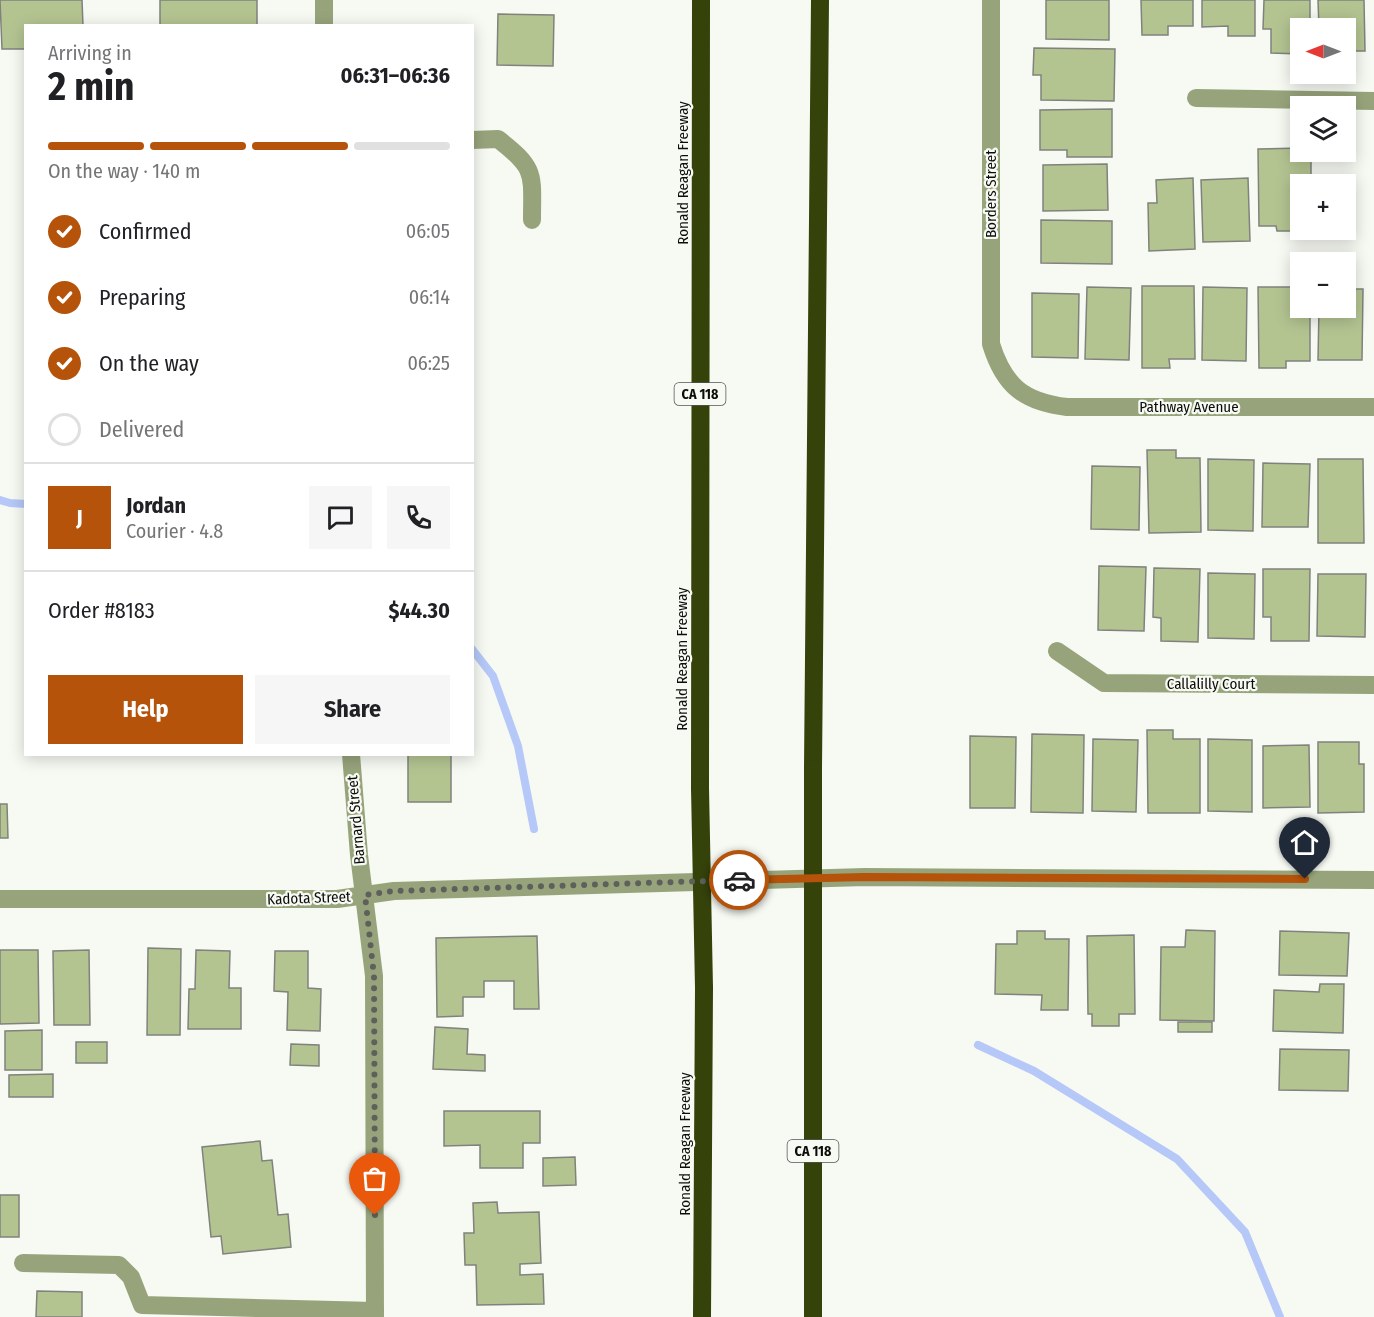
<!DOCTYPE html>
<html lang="en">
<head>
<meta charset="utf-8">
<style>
	body { margin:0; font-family:"Fira Sans Condensed",sans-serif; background:#f6f6f6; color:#202124; height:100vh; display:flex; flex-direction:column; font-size:22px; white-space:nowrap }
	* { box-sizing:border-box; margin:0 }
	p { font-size:20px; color:#757577 }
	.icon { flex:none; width:33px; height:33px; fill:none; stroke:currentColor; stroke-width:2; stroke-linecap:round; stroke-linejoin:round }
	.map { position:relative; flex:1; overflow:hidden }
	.sheet { position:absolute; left:24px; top:24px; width:450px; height:732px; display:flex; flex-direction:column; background:#fff; border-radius:0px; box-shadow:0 3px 15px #0003 }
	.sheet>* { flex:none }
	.needle { width:39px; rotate:270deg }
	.buttons { position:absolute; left:1290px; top:18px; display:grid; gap:12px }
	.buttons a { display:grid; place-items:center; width:66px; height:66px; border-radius:0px; background:#fff; box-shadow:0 3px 15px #0003; font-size:30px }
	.pin { position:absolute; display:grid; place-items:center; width:51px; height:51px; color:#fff; margin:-62px -26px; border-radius:50% 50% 50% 0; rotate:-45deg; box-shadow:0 0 6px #0007 }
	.pin .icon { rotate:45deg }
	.courier { position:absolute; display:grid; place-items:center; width:60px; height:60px; margin:-30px; border:4px solid #b45309; border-radius:50%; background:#fff; color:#222; box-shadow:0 2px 8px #0007 }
	.head em { font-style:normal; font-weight:700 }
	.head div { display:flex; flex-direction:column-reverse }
	.head { display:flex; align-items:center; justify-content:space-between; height:102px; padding:0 24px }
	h1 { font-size:39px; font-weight:700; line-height:45px }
	.bar { display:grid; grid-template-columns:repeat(4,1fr); gap:9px 6px; align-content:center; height:72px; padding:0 24px }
	.bar i { height:8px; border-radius:4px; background:#e0e0e0 }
	.bar .on { background:#b45309 }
	.bar p { grid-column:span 4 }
	.line { display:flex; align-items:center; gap:15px; padding:0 24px; border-top:2px solid #e0e0e0 }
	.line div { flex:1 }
	.round { display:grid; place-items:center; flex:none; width:63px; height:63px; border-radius:0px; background:#f6f6f6 }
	ol { padding:0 24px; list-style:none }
	li { display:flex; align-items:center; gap:18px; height:66px }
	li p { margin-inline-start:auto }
	li .icon { padding:6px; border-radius:50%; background:#b45309; color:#fff; stroke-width:4 }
	li:last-child { color:#757577 }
	li i { width:33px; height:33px; border:3px solid #e0e0e0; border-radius:50% }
	.button { display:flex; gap:12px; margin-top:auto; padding:12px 24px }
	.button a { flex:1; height:69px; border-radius:0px; background:#b45309; color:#fff; font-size:24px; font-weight:700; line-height:69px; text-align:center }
	.button a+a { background:#f6f6f6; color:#202124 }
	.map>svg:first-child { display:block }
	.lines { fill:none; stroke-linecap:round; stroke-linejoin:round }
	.stream { stroke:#b5c8f8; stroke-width:8 }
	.building { fill:#b4c491; stroke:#80827d; stroke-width:1.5 }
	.minor { stroke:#97a47b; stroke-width:18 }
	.highway { stroke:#35420a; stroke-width:18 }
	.highway-bridge { stroke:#35420a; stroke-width:18 }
	.done { stroke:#5e605c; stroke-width:6; stroke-dasharray:0 10.8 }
	.route { stroke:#b45309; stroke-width:8 }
	.labels { text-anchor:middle; stroke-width:4.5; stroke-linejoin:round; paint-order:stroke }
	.shield { fill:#f7f9f3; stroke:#525451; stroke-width:1.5 }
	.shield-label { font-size:14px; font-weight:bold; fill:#0c0d0b }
	.street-label { font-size:15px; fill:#0c0d0b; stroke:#f7f9f3 }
</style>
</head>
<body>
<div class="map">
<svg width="1374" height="1317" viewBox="0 0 1374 1317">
	<rect width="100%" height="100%" fill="#f7f9f3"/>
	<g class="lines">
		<g class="stream">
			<path d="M0 500 10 503 26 504"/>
			<path d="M472 649 493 676 518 746 534 829"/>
			<path d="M978 1045 1034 1071 1177 1159 1245 1232 1280 1317"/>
		</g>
	</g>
	<g class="building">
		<path d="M0 0H82L83 26H26V49H2Z"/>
		<rect x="160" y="0" width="97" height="26"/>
		<path d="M1046 0H1109V40L1046 39Z"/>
		<path d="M1141 0H1193V26H1168V35H1142Z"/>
		<path d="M1202 0H1255V36H1228V26L1202 27Z"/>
		<path d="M1264 0H1310V28H1300V54L1271 53V29H1263Z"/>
		<path d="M1318 0H1364L1365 51H1346V28H1319Z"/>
		<path d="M498 14 554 15 553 66 497 65Z"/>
		<path d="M1034 48 1115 49 1114 101 1041 100V75H1033Z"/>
		<path d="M1112 109V157H1067V150H1040V110Z"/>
		<path d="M1300 148V152H1311V184H1300V230H1312V231H1277L1276 226H1259L1258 149Z"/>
		<path d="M1107 164 1108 210 1043 211V165Z"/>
		<path d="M1193 178 1195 249 1149 251 1148 203H1157L1156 180Z"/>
		<path d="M1248 178 1250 241 1203 242 1201 180Z"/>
		<path d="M1041 220 1112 221V264L1041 263Z"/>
		<path d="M1142 286H1194L1195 359H1169L1170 368H1142Z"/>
		<path d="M1087 287 1131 288 1129 360 1085 359Z"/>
		<path d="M1203 287 1247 288 1246 361 1202 360Z"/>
		<path d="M1258 287H1300V308H1310V361H1286V368H1259Z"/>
		<path d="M1346 289H1363L1362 360H1318L1319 308H1346Z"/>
		<path d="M1032 293 1079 294 1078 358 1032 357Z"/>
		<path d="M1147 450H1176V458H1200L1201 532 1149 533Z"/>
		<path d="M1208 459 1254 460 1253 531 1208 530Z"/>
		<path d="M1318 459H1363L1364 543H1318Z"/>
		<path d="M1263 463 1310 464 1308 527H1262Z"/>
		<path d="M1092 466 1140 467 1139 530 1091 529Z"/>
		<path d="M1099 566 1146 567 1144 631 1098 630Z"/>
		<path d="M1154 568 1200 569 1198 642 1161 641V618L1153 617Z"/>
		<path d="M1263 569H1310L1309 641H1271V617H1263Z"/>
		<path d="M1208 573 1255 574 1254 639 1208 638Z"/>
		<path d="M1318 574H1366L1365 637 1317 636Z"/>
		<path d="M1147 730H1173V739H1200V813H1148Z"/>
		<path d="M1032 734 1084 735 1083 813 1031 812Z"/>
		<path d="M970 736 1016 737 1015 808H970Z"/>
		<path d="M1093 739 1138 740 1136 812 1092 811Z"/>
		<path d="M1208 739 1252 740V812L1208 811Z"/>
		<path d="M1318 742H1359V764H1364V812L1318 813Z"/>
		<path d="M1309 745 1310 807 1263 808V746Z"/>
		<rect x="408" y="754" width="43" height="48"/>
		<path d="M0 804H7L8 838H0Z"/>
		<path d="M1186 930 1215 931 1214 1021 1160 1020 1161 947H1185Z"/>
		<path d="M1017 931H1045V939H1069L1068 1010H1041L1042 995 995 994 996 944H1017Z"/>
		<path d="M1280 931 1349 933 1347 976 1279 975Z"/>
		<path d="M1134 935 1135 1014H1119V1026H1092V1014H1088L1087 936Z"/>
		<path d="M537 936 539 1009H514V981H484V997H463V1016L437 1017 436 938Z"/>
		<path d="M148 948 181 949 180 1035H147Z"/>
		<path d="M0 950H38L39 1023 0 1024Z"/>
		<path d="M89 950 90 1025H54L53 951Z"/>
		<path d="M196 950 230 951 229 988H241V1029H188L189 989H195Z"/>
		<path d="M275 951H308V988L321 989 320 1031 287 1030 288 992 274 991Z"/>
		<path d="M1320 984H1344L1343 1033 1273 1031 1274 990 1319 992Z"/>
		<rect x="1178" y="1022" width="34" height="10"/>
		<path d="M435 1027 468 1029 467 1054 485 1055V1071L433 1069Z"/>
		<path d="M42 1030V1070H5V1031Z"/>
		<rect x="76" y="1042" width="31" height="21"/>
		<path d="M291 1044 319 1045V1066L290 1065Z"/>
		<path d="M1280 1049 1349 1050 1348 1091 1279 1090Z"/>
		<path d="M53 1074V1097H9V1075Z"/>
		<path d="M444 1111H540V1143H523V1168H480V1145L444 1146Z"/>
		<path d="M260 1141 262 1161 272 1160 278 1215 288 1214 291 1247 223 1254 221 1236 211 1237 202 1147Z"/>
		<path d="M575 1157 576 1185 543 1186V1158Z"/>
		<rect x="0" y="1195" width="19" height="42"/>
		<path d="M497 1202 498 1213 539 1212 541 1263 520 1264V1275L543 1274 544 1304 477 1305 476 1265H465L464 1233H474L473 1203Z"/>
		<path d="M37 1291 82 1292V1317H36Z"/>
	</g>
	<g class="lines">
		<g class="minor">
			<path d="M324 0V26"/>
			<path d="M991 0V344C1004 386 1024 402 1067 407H1374"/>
			<path d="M1196 98 1374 101"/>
			<path d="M472 140 498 139C537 169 532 174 532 220"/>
			<path d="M1057 651 1104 683 1374 685"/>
			<path d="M351 754 359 855 374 976 375 1317"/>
			<path d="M0 899H337L394 891 865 877 1374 880"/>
			<path d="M23 1263 119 1265 131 1277 142 1305 375 1311"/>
		</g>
		<g class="highway">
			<path d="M813 769 820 0"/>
			<path d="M700 788 701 0"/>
			<path d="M702 1317 704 988"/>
			<path d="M813 1317V985"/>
		</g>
		<g class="highway-bridge">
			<path d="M813 769V985"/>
			<path d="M700 788 704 988"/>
		</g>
	</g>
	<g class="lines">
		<path class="done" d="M375 1215 374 976 365 895 394 891 739 880"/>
		<path class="route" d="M739 880 865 877 1305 879"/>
	</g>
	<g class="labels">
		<g class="shield">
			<rect x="674.5" y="383" width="51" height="22" rx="4.5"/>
			<rect x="787.5" y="1140" width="51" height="22" rx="4.5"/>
		</g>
		<g class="shield-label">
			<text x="700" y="399">CA 118</text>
			<text x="813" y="1156">CA 118</text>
		</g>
		<g class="street-label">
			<text transform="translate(683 173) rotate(-90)" y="5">Ronald Reagan Freeway</text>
			<text transform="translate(991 194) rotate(-90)" y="5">Borders Street</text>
			<text x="1189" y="412">Pathway Avenue</text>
			<text transform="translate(682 659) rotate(-90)" y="5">Ronald Reagan Freeway</text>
			<text x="1211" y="689">Callalilly Court</text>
			<text transform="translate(356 820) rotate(-95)" y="5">Barnard Street</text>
			<text transform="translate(309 898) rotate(-2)" y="5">Kadota Street</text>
			<text transform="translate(685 1144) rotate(-90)" y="5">Ronald Reagan Freeway</text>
		</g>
	</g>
</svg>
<div class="buttons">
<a><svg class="needle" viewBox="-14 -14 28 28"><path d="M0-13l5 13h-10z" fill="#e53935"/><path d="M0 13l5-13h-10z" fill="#757577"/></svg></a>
<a><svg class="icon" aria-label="layers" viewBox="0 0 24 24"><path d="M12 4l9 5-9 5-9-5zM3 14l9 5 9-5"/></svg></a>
<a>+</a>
<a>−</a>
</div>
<div class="pin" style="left:375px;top:1215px;background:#ea580c"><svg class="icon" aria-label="bag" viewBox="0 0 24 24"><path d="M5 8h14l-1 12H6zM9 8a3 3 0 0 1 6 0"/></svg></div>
<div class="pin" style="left:1305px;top:879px;background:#1f2937"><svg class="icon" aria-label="home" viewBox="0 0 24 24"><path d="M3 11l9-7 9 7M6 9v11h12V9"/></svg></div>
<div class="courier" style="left:739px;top:880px"><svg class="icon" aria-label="car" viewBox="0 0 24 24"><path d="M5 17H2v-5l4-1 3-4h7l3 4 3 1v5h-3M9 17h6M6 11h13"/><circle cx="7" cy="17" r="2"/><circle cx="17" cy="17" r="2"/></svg></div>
<section class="sheet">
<div class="head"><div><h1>2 min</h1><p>Arriving in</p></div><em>06:31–06:36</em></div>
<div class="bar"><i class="on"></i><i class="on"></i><i class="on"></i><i></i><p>On the way · 140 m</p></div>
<ol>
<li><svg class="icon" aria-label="check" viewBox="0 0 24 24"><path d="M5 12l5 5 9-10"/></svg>Confirmed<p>06:05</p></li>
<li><svg class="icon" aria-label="check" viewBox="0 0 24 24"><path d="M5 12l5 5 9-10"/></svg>Preparing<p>06:14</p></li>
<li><svg class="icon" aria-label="check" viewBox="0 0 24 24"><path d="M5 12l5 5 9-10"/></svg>On the way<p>06:25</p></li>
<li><i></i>Delivered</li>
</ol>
<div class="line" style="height:108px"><b class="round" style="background:#b45309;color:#fff">J</b><div><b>Jordan</b><p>Courier · 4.8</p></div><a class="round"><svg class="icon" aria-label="chat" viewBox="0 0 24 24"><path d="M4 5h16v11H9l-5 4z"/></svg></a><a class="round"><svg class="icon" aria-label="phone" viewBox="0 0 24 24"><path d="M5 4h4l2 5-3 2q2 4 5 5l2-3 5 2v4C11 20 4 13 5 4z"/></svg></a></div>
<div class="line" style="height:78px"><div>Order #8183</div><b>$44.30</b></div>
<div class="button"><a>Help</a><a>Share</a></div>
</section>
</div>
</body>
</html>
